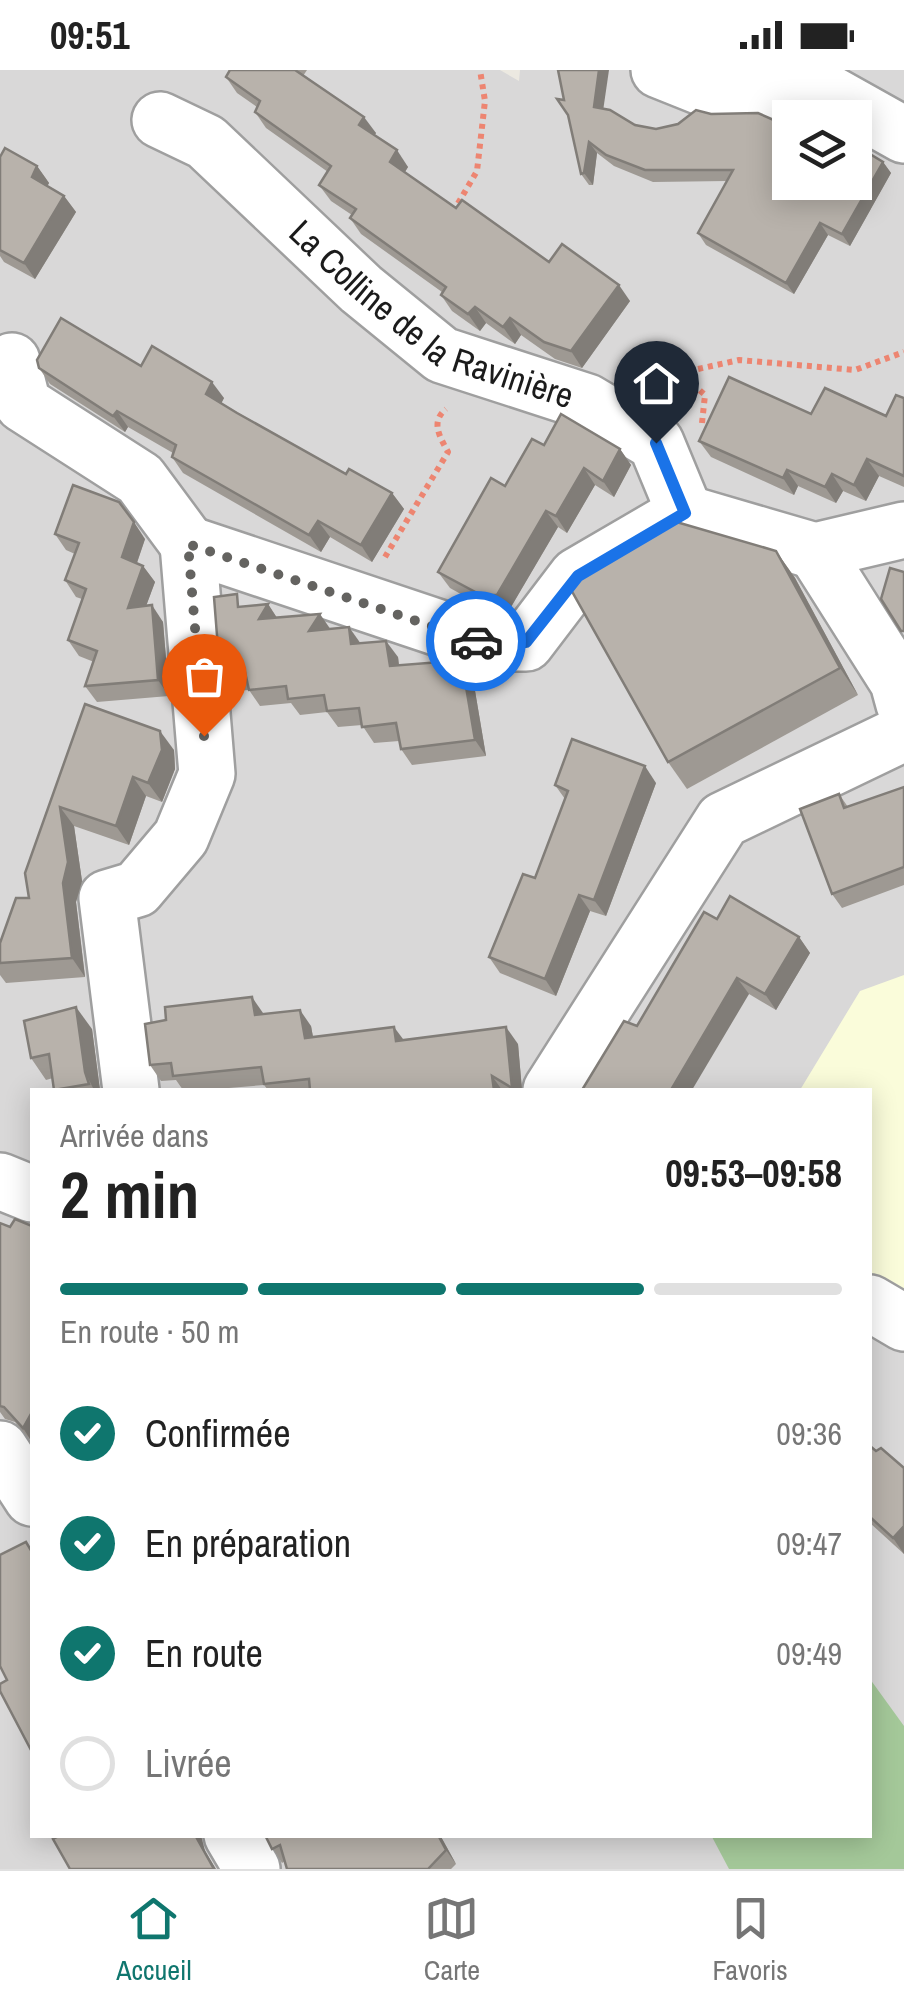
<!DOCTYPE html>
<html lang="fr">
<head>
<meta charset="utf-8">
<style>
	body { margin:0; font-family:"Archivo Narrow",sans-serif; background:#f6f6f6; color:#222; height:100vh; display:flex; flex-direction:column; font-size:38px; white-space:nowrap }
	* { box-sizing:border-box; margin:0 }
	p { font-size:32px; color:#767676 }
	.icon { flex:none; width:55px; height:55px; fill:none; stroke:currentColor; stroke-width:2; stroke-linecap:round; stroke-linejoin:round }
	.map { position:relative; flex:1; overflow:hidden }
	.sheet { position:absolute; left:30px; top:1018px; width:842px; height:750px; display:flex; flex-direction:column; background:#fff; border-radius:0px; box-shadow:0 5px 25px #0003 }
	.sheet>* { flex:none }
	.controls { position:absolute; left:772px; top:30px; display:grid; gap:20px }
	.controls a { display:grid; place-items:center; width:100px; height:100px; border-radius:0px; background:#fff; box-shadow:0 5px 25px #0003; font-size:50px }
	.pin { position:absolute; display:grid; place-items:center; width:85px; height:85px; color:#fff; margin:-102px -42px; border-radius:50% 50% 50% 0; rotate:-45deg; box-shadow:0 0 10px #0007 }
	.pin .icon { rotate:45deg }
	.courier { position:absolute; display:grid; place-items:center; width:100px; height:100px; margin:-50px; border:8px solid #1a73e8; border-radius:50%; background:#fff; color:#222; box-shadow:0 2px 12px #0007 }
	.head em { font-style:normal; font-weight:800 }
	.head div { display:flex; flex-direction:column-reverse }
	.head { display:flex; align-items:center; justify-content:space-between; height:170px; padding:0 30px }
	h1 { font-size:65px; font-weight:800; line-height:75px }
	.bar { display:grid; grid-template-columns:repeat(4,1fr); gap:15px 10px; align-content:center; height:120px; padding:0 30px }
	.bar i { height:12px; border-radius:8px; background:#e0e0e0 }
	.bar .selected { background:#0f766e }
	.bar p { grid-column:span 4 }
	ol { padding:0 30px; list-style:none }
	li { display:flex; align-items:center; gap:30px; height:110px }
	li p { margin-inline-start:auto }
	li .icon { padding:10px; border-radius:50%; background:#0f766e; color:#fff; stroke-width:4 }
	li:last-child { color:#767676 }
	li i { width:55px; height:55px; border:5px solid #e0e0e0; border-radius:50% }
	.status { display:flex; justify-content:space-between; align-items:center; height:70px; padding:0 50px; background:#fff; direction:ltr }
	.status svg { height:28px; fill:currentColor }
	.tabs { display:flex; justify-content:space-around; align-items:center; height:140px; border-top:2px solid #e0e0e0; background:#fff; font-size:28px; color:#767676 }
	.tabs a { display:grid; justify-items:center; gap:5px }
	.tabs .selected { color:#0f766e }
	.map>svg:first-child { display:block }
	.residential { fill:#d9d8d8; fill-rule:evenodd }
	.education { fill:#fafcda }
	.forest { fill:#a4c899 }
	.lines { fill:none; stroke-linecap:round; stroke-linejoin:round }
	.minor-casing { stroke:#9f9f9f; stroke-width:60 }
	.path { stroke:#ed8571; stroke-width:6; stroke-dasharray:5 5; stroke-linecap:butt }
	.minor { stroke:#fff; stroke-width:55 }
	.wall { fill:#9e9993 }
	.shaded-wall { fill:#817d78 }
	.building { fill:#b8b2ab; stroke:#817d78; stroke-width:2.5 }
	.done { stroke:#646360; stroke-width:10; stroke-dasharray:0 18 }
	.route { stroke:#1a73e8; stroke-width:12 }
	.labels { text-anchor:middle; stroke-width:8; stroke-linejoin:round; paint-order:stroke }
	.street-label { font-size:35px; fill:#1b1b1b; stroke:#fff }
</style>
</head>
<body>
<div class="status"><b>09:51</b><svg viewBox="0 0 49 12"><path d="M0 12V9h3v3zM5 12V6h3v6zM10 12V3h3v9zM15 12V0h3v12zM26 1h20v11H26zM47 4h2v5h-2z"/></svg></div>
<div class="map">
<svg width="904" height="1799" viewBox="0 0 904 1799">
	<rect width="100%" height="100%" fill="#ece9e1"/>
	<path class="residential" d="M0 0H500L519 11 520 0H904V1799H0ZM790 48H855V112H790ZM32 1020H870V1765H32Z"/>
	<path class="education" d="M904 905V1228L870 1214V1020H800L860 921Z"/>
	<path class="forest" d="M870 1609 904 1656V1799H729L711 1765H870Z"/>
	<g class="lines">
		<defs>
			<g id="minor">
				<path d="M659 0 719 24 829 23 904 65"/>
				<path id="s1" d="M160 50 206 72 361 219 442 285 587 332 656 373 685 443"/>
				<path d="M12 291 23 334 140 409 188 474"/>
				<path d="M815 481 898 612 904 634"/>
				<path d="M131 1020 107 828 137 819 181 767 207 704 188 474 484 573H526L577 506 685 443 815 481 904 460"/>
				<path d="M551 1020 723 750 904 663"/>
				<path d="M0 1111 32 1124"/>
				<path d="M870 1233 904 1253"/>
				<path d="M0 1379 32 1428"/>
				<path d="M232 1765 252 1799"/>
			</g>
		</defs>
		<use href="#minor" class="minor-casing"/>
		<g class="path">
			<path d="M453 142 477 101 485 31 480 0"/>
			<path d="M702 353 705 325 680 303 739 290 855 300 904 282"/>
			<path d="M385 487 448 382C440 367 430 352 446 339"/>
		</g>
		<use href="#minor" class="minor"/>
	</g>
	<g class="wall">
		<path d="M229 0H307L303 6 376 63 374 65 408 97 405 102 456 138 549 192 630 231 582 298 555 289 521 265 515 274 486 253 480 261 452 241 441 225 442 222 361 164 350 148 352 145 331 131 319 115 328 102 266 58 255 42 257 37 237 23 226 7Z"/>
		<path d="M564 30 603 39 635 55 656 59 784 62 789 75 883 92 891 103 850 176 828 165 794 224 706 175 698 163 727 111 653 112 614 96 597 83 593 115H589L581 104Z"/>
		<path d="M0 87 37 96 49 113 47 116 64 126 76 142 35 209 4 192 0 186Z"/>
		<path d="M141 296 224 328 221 333 346 404 392 423 404 439 372 492 330 467 321 482 183 403 172 387 173 383 128 357 125 362 50 314 39 298Z"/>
		<path d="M904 328V417L879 406 866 431 843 421 836 433 798 416 794 425 711 387 699 371 811 344 886 346Z"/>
		<path d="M620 379 631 395 614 427 595 415 567 463 558 457 508 542H493L450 518 438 502 505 416Z"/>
		<path d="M55 464 145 469 137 493 143 496 155 512 146 536 163 552 169 626 97 632 85 616 94 592 79 586 68 570 82 529 76 527 65 510 75 484 66 480Z"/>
		<path d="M776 481 795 508 858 625 687 719 668 692Z"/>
		<path d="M268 534 277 548 330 559 360 573 398 587 399 596 453 591 461 587 472 603 486 686 412 695 401 679 399 671 374 673 362 655 338 657 327 642 300 645 291 633 260 636 249 620 232 621 220 604 245 536Z"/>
		<path d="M85 634 174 680 175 699 162 732 146 726 129 775 74 756 82 811 76 832 85 907 6 913 0 905V913V873L29 828Z"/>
		<path d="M656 713 606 846 590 841 556 926 500 903 489 887 535 808 565 729 555 715Z"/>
		<path d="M904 717V815L842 838 832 824 839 724 848 737Z"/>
		<path d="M717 849 799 867 810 883 776 940 749 924 637 956Z"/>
		<path d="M263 943V944L311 956 313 967 518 974 522 1020H268L264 1015 205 1020H183L176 1010 161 1011 150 995Z"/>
		<path d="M92 959 100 1020H54L53 1008 46 1010 31 988Z"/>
		<path d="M0 1153 10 1157 32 1156V1372L15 1352 5 1349 0 1342Z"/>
		<path d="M870 1376 904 1398V1484L870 1453Z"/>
		<path d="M265 1765H440L456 1794 451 1799H287L285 1791 282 1793Z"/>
	</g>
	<g class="shaded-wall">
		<path d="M599 0H609L602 48 594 37Z"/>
		<path d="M364 47 376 63 371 72 359 55Z"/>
		<path d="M776 51 784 62 790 77 787 78Z"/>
		<path d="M589 72 597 83 593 115 584 103Z"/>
		<path d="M397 80 408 97 401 108 390 92Z"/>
		<path d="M883 92 891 103 850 176 842 164Z"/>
		<path d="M37 96 49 113 44 123 32 107Z"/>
		<path d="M64 126 76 142 35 209 24 193Z"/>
		<path d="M820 153 828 165 794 224 786 213Z"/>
		<path d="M619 215 630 231 582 298 571 281Z"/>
		<path d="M475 237 486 253 480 261 468 244Z"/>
		<path d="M510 248 521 265 515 274 503 257Z"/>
		<path d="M212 312 224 328 218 340 206 324Z"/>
		<path d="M117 341 128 357 125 362 113 346Z"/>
		<path d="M620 379 631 395 614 427 603 411Z"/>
		<path d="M867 389 879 406 866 431 854 415Z"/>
		<path d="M584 398 595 415 567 463 556 446Z"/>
		<path d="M787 400 798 416 794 425 783 408Z"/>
		<path d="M832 404 843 421 836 433 825 417Z"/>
		<path d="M392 423 404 439 372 492 361 475Z"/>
		<path d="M546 441 558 457 508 542 497 525Z"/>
		<path d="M318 451 330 467 321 482 309 465Z"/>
		<path d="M134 452 145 469 133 504 122 487Z"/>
		<path d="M776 481 795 508 858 625 840 598Z"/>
		<path d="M143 496 155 512 139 555 128 538Z"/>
		<path d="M268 534 279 551 259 549Z"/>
		<path d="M152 535 163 552 169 626 158 610Z"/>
		<path d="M320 544 331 560 309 561Z"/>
		<path d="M349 557 361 574H351Z"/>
		<path d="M386 571 398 587 401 613 390 596Z"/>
		<path d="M461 587 472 603 486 686 475 670Z"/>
		<path d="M160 661 174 680 175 699 162 732 148 713Z"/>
		<path d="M645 696 656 713 606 846 594 830Z"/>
		<path d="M133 707 146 726 129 775 116 756Z"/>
		<path d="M60 737 74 756 82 811 76 832 85 907 72 888 63 813Z"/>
		<path d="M579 825 590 841 556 926 545 909Z"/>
		<path d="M799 867 810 883 776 940 765 924Z"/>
		<path d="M737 908 749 924 692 1020H671Z"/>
		<path d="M252 927 263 943 266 962 255 945Z"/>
		<path d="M76 937 92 959 100 1020H94L85 1002Z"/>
		<path d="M300 940 311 956 316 984 305 968Z"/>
		<path d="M394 957 406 973 396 971Z"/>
		<path d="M506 957 518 974 522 1020H513L512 1018Z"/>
		<path d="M492 1006 502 1020H494Z"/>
		<path d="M32 1342V1372L23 1358Z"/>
		<path d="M904 1456V1484L893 1468Z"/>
		<path d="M195 1765H201L205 1781 216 1799H214Z"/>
		<path d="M438 1765H440L456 1794 446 1780Z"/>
	</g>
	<g class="building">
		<path d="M230 0H295L364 47 359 55 397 80 390 92 456 138 462 130 549 192 562 174 619 215 571 281 544 272 510 248 503 257 475 237 468 244 441 225 446 217 350 148 356 139 319 115 331 96 255 42 260 31 226 7Z"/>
		<path d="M558 0H599L594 37 610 40 635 55 656 59 678 54 696 40 711 44 758 43 776 51 787 78 790 73V112H855V75L883 92 842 164 820 153 786 213 698 163 733 100H645L606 85 589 72 584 103 581 104 568 45 557 29 564 30Z"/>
		<path d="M5 78 37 96 32 107 64 126 24 193 0 180V87Z"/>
		<path d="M61 248 141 296 152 276 212 312 206 324 237 343 346 404 349 399 392 423 361 475 318 451 309 465 172 387 176 375 117 341 113 346 39 298 37 290Z"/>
		<path d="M729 307 811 344 825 318 886 346 896 325 904 328V406L867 389 854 415 832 404 825 417 787 400 783 408 699 371Z"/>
		<path d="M561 344 620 379 603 411 584 398 556 446 546 441 497 525H481L438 502 491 408 505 416 532 369 544 375Z"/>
		<path d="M73 415 119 432 134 452 122 487 143 496 128 538 152 535 158 610 85 616 97 581 68 570 86 519 65 510 79 473 55 464Z"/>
		<path d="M673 451 776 481 840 598 668 692 569 516 579 503Z"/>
		<path d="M890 498 904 502V561H901L881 529Z"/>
		<path d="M237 524 238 537 268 534 259 549 320 544 309 561 349 557 351 574 386 571 390 596 453 591 461 587 475 670 401 679 396 653 362 657 359 638 327 641 324 625 288 629 286 616 249 620 245 602 220 604 214 527Z"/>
		<path d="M85 634 160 661 162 680 148 713 133 707 116 756 60 737 68 792 63 813 72 888 0 893V873L16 828H29L25 803Z"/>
		<path d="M572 669 645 696 594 830 579 825 545 909 489 887 523 804 535 808 568 721 555 715Z"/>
		<path d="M904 717V797L832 824 800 739 839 724 844 738Z"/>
		<path d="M730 826 799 867 765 924 737 908 671 1020H582L624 951 637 956 704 842 717 849Z"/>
		<path d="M252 927 255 945 300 940 305 968 394 957 396 971 506 957 512 1018 492 1006 494 1020H310L309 1009 264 1014 261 997 173 1006 171 993 150 995 145 954 166 950 165 937Z"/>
		<path d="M76 937 85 1002 89 1014 54 1020 49 984 31 988 24 951Z"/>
		<path d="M15 1149 32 1156V1342L23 1358 4 1337 0 1336V1153L10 1157Z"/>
		<path d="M870 1376 876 1381 881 1378 904 1398V1456L893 1468 870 1447Z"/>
		<path d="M26 1472 32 1482V1682L0 1621V1614L7 1610 0 1596V1485Z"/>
		<path d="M61 1765H195L214 1799H70L53 1769Z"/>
		<path d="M265 1765H438L446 1780 428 1799H287L280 1775 272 1779Z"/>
	</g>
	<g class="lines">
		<path class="done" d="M204 666 188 474 476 571"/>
		<path class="route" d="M476 571 526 572 578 506 685 443 656 373"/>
	</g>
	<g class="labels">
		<g class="street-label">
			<text dy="12" stroke="none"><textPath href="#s1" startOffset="340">La Colline de la Ravinière</textPath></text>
		</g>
	</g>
</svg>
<div class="controls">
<a><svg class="icon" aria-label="layers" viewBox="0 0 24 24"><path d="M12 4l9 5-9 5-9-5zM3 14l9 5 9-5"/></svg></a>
</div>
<div class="pin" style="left:204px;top:666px;background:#ea580c"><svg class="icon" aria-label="bag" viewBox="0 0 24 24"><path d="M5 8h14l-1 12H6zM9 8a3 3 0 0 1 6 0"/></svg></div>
<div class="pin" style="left:656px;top:373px;background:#1f2937"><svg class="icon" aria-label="home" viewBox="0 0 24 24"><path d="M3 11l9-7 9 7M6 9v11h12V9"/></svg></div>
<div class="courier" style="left:476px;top:571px"><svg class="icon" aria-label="car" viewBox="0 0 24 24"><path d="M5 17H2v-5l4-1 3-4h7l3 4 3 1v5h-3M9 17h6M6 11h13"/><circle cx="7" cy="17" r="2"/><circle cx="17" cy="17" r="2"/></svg></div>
<section class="sheet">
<div class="head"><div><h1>2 min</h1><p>Arrivée dans</p></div><em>09:53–09:58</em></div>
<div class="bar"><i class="selected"></i><i class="selected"></i><i class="selected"></i><i></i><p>En route · 50 m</p></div>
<ol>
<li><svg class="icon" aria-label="check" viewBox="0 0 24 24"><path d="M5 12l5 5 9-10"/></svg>Confirmée<p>09:36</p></li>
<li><svg class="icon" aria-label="check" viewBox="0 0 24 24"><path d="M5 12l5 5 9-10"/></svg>En préparation<p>09:47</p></li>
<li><svg class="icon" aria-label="check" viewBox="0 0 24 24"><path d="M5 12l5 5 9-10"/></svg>En route<p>09:49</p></li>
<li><i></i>Livrée</li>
</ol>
</section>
</div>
<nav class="tabs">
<a class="selected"><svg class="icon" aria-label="home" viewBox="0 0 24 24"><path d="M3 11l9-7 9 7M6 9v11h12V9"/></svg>Accueil</a>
<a><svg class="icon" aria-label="map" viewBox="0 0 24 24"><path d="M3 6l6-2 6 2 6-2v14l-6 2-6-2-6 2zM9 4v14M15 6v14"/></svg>Carte</a>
<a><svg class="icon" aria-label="saved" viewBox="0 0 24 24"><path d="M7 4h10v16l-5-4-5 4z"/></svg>Favoris</a>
</nav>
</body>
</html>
